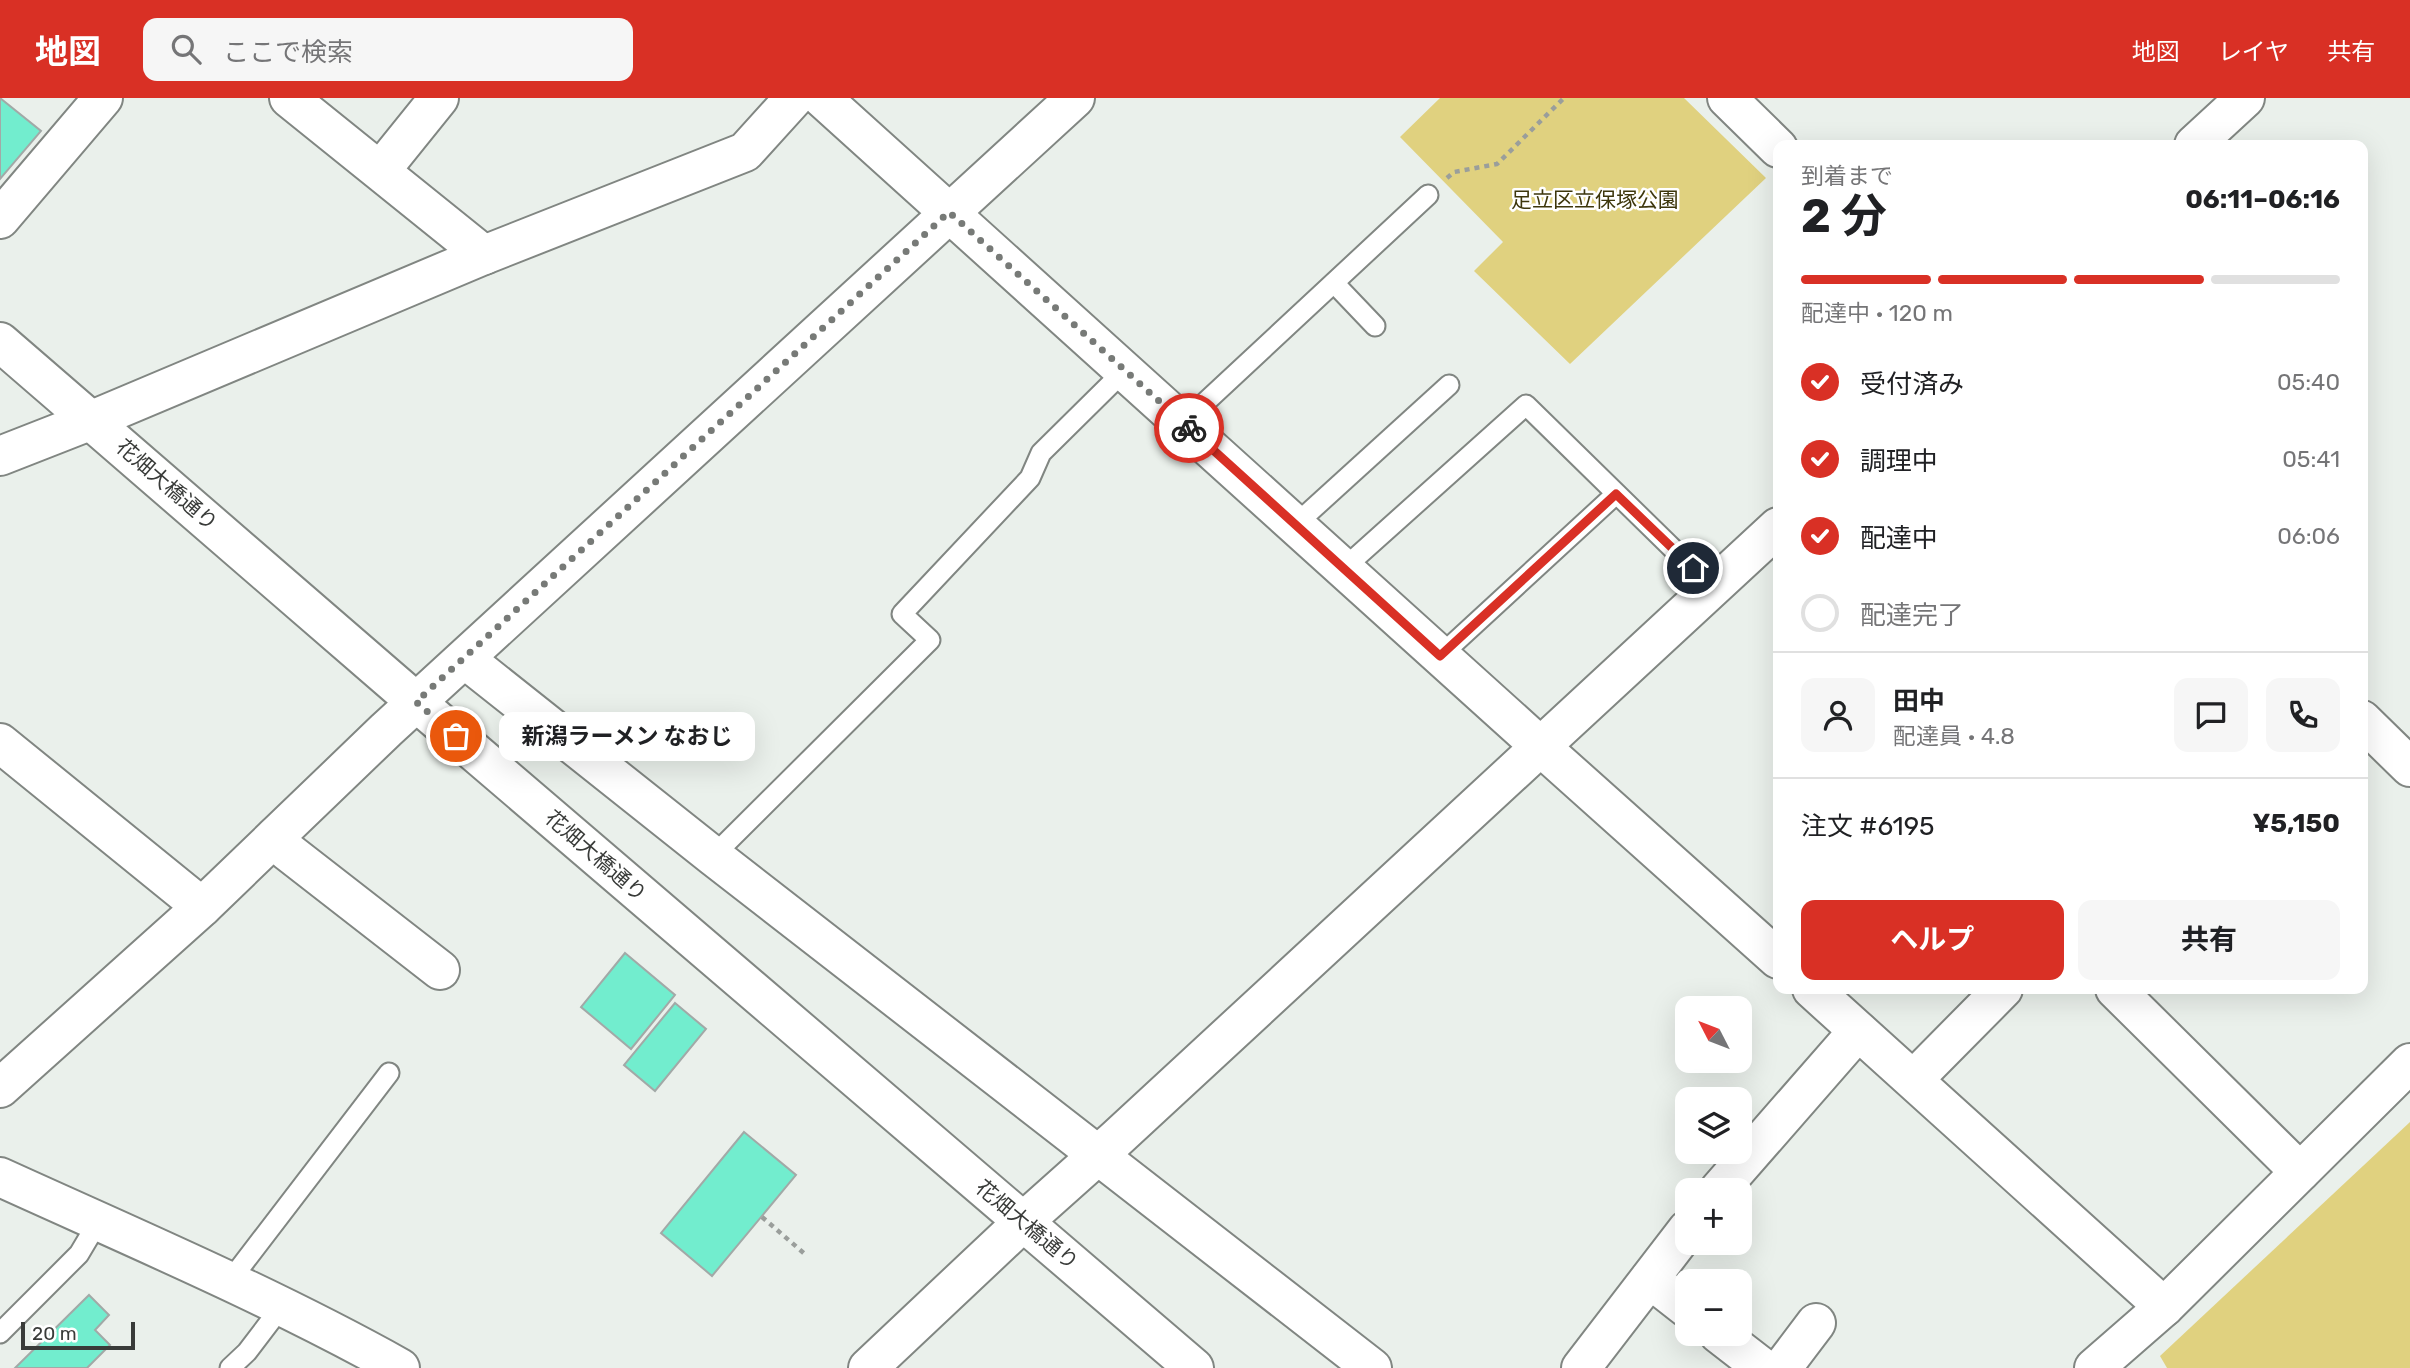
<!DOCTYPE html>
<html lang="ja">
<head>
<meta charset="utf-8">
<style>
	body { margin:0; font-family:Rubik,"Noto Sans JP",sans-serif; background:#f6f6f6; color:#202124; height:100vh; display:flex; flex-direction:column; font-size:26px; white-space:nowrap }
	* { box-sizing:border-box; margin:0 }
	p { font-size:23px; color:#757577 }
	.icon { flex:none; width:38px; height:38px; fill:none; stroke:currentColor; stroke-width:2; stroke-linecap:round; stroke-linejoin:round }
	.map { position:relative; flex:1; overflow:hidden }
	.details { position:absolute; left:1773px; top:42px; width:595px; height:854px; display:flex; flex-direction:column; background:#fff; border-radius:14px; box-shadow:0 7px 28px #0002 }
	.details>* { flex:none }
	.needle { width:46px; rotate:312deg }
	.fabs { position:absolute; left:1675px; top:898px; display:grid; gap:14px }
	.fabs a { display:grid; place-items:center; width:77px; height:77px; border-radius:14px; background:#fff; box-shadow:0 7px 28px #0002; font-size:35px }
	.scale { position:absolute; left:21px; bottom:18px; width:114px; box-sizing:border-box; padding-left:7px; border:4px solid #393b39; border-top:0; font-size:19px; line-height:24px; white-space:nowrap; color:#393b39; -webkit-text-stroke:5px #fff; paint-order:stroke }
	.pin { position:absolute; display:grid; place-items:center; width:60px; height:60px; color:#fff; margin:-30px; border:4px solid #fff; border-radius:50%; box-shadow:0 2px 7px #0007 }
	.courier { position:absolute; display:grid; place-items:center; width:70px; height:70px; margin:-35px; border:5px solid #d93025; border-radius:50%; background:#fff; color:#222; box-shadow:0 2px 9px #0007 }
	.bubble { position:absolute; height:49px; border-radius:14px; background:#fff; box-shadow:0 7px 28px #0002; font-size:23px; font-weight:700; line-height:49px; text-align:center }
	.overview em { font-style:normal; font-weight:700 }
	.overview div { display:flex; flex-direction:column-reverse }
	.overview { display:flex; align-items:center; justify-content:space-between; height:119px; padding:0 28px }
	h1 { font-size:46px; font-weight:700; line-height:52px }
	.bar { display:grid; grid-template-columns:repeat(4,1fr); gap:10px 7px; align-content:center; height:84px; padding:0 28px }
	.bar i { height:9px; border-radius:5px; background:#e0e0e0 }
	.bar .on { background:#d93025 }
	.bar p { grid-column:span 4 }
	.line { display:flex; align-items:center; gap:18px; padding:0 28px; border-top:2px solid #e0e0e0 }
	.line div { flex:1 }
	.round { display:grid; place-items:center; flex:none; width:74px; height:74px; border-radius:14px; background:#f6f6f6 }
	ol { padding:0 28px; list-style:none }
	li { display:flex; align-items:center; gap:21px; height:77px }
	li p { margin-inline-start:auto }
	li .icon { padding:7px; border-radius:50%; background:#d93025; color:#fff; stroke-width:4 }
	li:last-child { color:#757577 }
	li i { width:38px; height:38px; border:4px solid #e0e0e0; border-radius:50% }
	.cta { display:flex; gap:14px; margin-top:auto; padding:14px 28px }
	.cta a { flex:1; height:80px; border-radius:14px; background:#d93025; color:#fff; font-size:28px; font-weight:700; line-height:80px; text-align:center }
	.cta a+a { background:#f6f6f6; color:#202124 }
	header { display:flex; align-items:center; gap:42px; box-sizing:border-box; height:98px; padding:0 35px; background:#d93025; color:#fff }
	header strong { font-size:33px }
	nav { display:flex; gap:38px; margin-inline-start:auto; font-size:24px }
	.search { width:490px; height:63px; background:#f6f6f6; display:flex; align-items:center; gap:18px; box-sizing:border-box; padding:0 24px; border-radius:14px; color:#757577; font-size:26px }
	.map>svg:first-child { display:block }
	.green { fill:#e0d17f }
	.building { fill:#72edce; stroke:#a2a9a7; stroke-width:2 }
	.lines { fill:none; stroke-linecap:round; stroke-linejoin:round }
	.lane-casing { stroke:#818682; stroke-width:23 }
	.street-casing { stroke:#818682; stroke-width:42 }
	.secondary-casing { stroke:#818682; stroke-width:42 }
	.path { stroke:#9a9e9b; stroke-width:4.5; stroke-dasharray:5 5; stroke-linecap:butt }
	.lane { stroke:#fff; stroke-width:19 }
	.street { stroke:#fff; stroke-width:38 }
	.secondary { stroke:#fff; stroke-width:38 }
	.done { stroke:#777a77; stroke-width:7; stroke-dasharray:0 12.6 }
	.route { stroke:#d93025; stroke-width:9 }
	.labels { text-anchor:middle; stroke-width:5; stroke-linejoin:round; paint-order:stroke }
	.park-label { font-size:21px; fill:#3d360b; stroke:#fff }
	.street-label { font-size:21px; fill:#393b39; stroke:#fff }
</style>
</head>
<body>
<header>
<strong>地図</strong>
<div class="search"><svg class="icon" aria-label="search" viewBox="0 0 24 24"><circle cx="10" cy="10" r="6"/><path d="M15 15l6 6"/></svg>ここで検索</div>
<nav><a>地図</a><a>レイヤ</a><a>共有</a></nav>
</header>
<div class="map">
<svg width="2410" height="1270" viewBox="0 0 2410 1270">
	<rect width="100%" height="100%" fill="#eaf0eb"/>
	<g class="green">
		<path d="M1440 0H1684L1766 80 1570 266 1474 173 1503 144 1400 39Z"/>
		<path d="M2410 1024V1270H2167L2160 1258Z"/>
	</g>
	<g class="building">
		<path d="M0 0 41 33 0 81Z"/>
		<path d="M625 855 675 897 631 951 581 909Z"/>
		<path d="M675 905 706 931 655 993 624 967Z"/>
		<path d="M744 1034 796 1077 712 1178 661 1135Z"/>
		<path d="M89 1197 109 1217 95 1232 110 1247 87 1270H15Z"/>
	</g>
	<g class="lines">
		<defs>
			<g id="lane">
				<path d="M1334 185 1375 228"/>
				<path d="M1183 325 1428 97"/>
				<path d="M1295 427 1449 287"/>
				<path d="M1343 471 1526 307 1712 489"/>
				<path d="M1440 558 1616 396"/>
				<path d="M713 758 930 542 902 516 1030 380 1041 355 1125 272"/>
				<path d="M229 1184 389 975"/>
				<path d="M0 1235 79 1156 98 1124"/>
				<path d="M230 1270 247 1254 282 1208"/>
			</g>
			<g id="street">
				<path d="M289 0 484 157"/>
				<path d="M822 0 1541 649 1778 861"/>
				<path d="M1727 0 1778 50"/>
				<path d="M2194 47 2245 0"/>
				<path d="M381 72 439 0"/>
				<path d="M0 121 103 0"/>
				<path d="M0 358 92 322 484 157 745 54 794 0"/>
				<path d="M465 561 713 758 1372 1270"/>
				<path d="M2362 622 2410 669"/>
				<path d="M0 645 202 809"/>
				<path d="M276 738 287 753 440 872"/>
				<path d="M1812 891 2164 1209"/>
				<path d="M2115 891 2300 1074"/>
				<path d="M1914 981 2003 891"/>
				<path d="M0 990 202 809 386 632 1075 0"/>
				<path d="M1719 1092 1858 933"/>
				<path d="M1650 1181 1687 1210"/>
				<path d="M1719 1236 1763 1270"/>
				<path d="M868 1270 1023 1124 1116 1041 1778 429"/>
				<path d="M1581 1270 1687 1132"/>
				<path d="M1782 1270 1816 1225"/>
			</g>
			<g id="secondary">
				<path d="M0 244 416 604 1194 1270"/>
				<path d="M0 1079C134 1140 271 1198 400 1270"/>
				<path d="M2094 1270 2164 1209 2410 965"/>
			</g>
		</defs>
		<use href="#lane" class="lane-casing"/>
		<use href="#street" class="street-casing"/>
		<use href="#secondary" class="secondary-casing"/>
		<g class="path">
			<path d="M1447 80 1454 74 1497 66 1564 0"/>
			<path d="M762 1119 806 1157"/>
		</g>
		<use href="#lane" class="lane"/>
		<use href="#street" class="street"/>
		<use href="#secondary" class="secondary"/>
	</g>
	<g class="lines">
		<path class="done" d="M456 638 416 604 949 114 1189 330"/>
		<path class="route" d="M1189 330 1440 558 1616 396 1693 470"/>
	</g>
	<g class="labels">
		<g class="park-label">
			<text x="1595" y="109">足立区立保塚公園</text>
		</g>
		<g class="street-label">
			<text transform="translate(167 387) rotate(41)" y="7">花畑大橋通り</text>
			<text transform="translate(596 758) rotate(41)" y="7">花畑大橋通り</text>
			<text transform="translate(1027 1127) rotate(40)" y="7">花畑大橋通り</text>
		</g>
	</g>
</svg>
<div class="fabs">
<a><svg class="needle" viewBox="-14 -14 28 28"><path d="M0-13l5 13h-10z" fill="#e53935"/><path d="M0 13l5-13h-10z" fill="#757577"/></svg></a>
<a><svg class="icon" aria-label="layers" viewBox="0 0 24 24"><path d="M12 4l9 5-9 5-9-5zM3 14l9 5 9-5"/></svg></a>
<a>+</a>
<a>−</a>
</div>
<div class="scale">20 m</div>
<div class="pin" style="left:456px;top:638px;background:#ea580c"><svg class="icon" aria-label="bag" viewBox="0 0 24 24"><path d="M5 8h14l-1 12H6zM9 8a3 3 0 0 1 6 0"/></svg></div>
<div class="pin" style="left:1693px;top:470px;background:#1f2937"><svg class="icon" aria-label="home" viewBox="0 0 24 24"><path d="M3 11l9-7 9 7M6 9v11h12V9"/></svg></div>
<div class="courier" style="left:1189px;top:330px"><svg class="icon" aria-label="bike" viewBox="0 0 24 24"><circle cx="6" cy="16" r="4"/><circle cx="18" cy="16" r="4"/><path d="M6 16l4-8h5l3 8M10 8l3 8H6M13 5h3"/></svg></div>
<div class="bubble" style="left:499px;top:614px;width:256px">新潟ラーメン なおじ</div>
<section class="details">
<div class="overview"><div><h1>2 分</h1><p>到着まで</p></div><em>06:11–06:16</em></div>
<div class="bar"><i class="on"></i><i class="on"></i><i class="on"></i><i></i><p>配達中 · 120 m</p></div>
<ol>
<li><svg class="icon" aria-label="check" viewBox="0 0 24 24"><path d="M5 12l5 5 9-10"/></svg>受付済み<p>05:40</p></li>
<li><svg class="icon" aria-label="check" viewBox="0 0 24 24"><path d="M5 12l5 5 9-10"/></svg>調理中<p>05:41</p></li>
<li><svg class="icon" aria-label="check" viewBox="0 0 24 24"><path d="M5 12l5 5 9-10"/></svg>配達中<p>06:06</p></li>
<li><i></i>配達完了</li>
</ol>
<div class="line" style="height:126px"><a class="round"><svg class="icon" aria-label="person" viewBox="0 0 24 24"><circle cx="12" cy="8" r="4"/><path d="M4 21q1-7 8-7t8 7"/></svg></a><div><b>田中</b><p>配達員 · 4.8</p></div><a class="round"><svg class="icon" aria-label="chat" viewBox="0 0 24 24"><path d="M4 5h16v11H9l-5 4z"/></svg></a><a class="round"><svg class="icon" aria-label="phone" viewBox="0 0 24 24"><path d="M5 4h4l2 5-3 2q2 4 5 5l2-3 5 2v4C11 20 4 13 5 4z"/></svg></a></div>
<div class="line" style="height:91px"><div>注文 #6195</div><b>¥5,150</b></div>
<div class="cta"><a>ヘルプ</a><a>共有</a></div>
</section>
</div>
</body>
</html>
